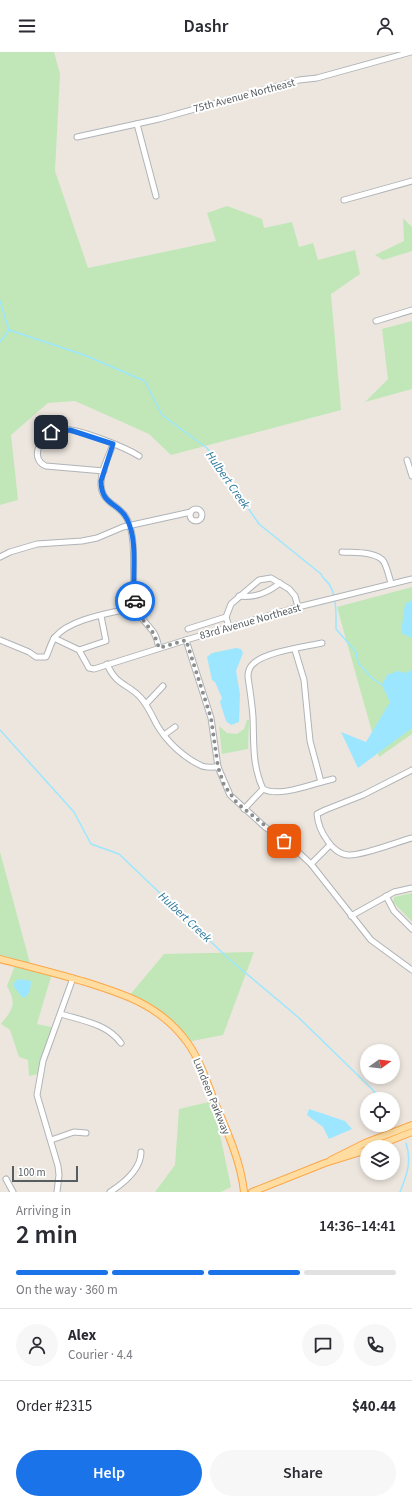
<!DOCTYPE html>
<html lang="en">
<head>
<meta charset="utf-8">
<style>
	body { margin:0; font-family:"Source Sans 3",sans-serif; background:#f7f7f7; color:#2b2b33; height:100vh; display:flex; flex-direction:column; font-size:15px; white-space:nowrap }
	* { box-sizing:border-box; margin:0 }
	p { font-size:13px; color:#7c7c81 }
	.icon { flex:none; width:22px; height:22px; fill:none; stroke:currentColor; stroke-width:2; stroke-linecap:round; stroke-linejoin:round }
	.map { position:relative; height:1140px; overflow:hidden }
	.panel { display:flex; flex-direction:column; background:#fff; flex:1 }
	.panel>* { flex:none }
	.needle { width:26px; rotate:75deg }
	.controls { position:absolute; left:360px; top:992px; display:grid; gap:8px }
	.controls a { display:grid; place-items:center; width:40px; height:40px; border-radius:50%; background:#fff; box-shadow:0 2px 6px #0003; font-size:20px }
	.scale { position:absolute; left:12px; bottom:10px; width:66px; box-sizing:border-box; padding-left:4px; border:2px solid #575e61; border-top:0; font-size:11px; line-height:14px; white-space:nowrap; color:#575e61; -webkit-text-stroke:3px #fff; paint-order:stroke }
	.pin { position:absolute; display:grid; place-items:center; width:34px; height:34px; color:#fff; margin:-17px; border-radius:8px; box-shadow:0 2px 6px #0006 }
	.courier { position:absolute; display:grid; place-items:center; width:40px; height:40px; margin:-20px; border:3px solid #1a73e8; border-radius:50%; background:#fff; color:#222; box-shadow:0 1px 5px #0007 }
	.head em { font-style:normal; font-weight:600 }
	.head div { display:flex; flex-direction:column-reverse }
	.head { display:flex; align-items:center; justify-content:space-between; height:68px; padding:0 16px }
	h1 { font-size:26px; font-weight:600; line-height:30px }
	.bar { display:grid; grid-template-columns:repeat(4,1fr); gap:6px 4px; align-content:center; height:48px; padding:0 16px }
	.bar i { height:5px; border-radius:3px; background:#e1e1e2 }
	.bar .active { background:#1a73e8 }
	.bar p { grid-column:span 4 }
	.line { display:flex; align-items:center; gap:10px; padding:0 16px; border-top:1px solid #e1e1e2 }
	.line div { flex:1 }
	.round { display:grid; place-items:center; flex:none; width:42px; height:42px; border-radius:21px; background:#f7f7f7 }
	.cta { display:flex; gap:8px; margin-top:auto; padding:8px 16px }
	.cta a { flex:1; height:46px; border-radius:24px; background:#1a73e8; color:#fff; font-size:16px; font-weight:600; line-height:46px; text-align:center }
	.cta a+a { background:#f7f7f7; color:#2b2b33 }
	header { display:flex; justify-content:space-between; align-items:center; height:52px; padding:0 16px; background:#fff; font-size:18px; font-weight:600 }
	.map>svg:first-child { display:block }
	.green { fill:#c1e7b8 }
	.water { fill:#9ce7ff }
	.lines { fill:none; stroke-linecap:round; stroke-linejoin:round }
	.stream { stroke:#9ce7ff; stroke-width:1.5 }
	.minor-casing { stroke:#b0b4b8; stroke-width:7 }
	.major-casing { stroke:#fca647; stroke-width:8 }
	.minor { stroke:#fff; stroke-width:5 }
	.major { stroke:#ffdda1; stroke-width:6 }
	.done { stroke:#8b8e8d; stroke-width:4; stroke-dasharray:0 7.2 }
	.route { stroke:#1a73e8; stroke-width:5 }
	.labels { text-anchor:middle; stroke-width:4; stroke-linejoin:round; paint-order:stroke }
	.street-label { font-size:11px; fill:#575e61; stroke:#fff }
	.water-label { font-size:12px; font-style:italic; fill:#2d799c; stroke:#fff }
</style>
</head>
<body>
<header><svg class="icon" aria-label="menu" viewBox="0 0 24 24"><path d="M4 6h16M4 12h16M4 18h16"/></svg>Dashr<svg class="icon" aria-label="person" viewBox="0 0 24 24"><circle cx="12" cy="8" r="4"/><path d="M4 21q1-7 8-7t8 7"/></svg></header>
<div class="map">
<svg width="412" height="1140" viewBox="0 0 412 1140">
	<rect width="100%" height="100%" fill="#ece6de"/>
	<g class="green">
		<path d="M0 0H54L60 22 55 119 88 216 216 189 207 161 227 154 262 167 264 176 292 170 299 195 313 191 318 208 355 198 360 222 331 242 341 358 171 403 149 382 75 349 48 351 11 383 18 448 0 453Z"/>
		<path d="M403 166 412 175V199L383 208 375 203 404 189Z"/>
		<path d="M412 269V337L365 350 388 327 382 277Z"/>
		<path d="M412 535V682L379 705 337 555Z"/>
		<path d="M247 668H249L248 697 222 702 219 674 227 681 237 682 244 677Z"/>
		<path d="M0 800 31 915 52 921 37 972 56 976 39 1022 29 1024 28 1008 19 1005 10 978 1 972C13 957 17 952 7 934L16 911 0 907Z"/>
		<path d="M412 841V870L393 850 394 845Z"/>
		<path d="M254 900 223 983 187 990 173 974 129 944 164 902Z"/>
		<path d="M213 1049 231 1135 221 1140H155L175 1113 179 1057Z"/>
	</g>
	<g class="water">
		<path d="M412 548V586L401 581 405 552Z"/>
		<path d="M236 596 241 597 243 601 236 619 240 642 239 670 231 673 226 669 220 650 222 646 215 630 212 628 207 605 212 601Z"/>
		<path d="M412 618V676L358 716 341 680 366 690 390 650 382 633 387 623 398 619 405 621Z"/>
		<path d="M18 927 31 929 30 939 26 945H22L14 935V931Z"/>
		<path d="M309 1057 345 1069 352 1077 329 1087 323 1075 307 1063Z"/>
	</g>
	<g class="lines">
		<g class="stream">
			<path d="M0 249 9 278 0 290"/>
			<path d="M9 278 84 303 145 329 162 363 207 396 259 472 321 522C323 527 326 528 329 532 337 544 336 563 336 577L356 600 358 611 373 627 382 633"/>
			<path d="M0 678 74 760 91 792 119 802 229 907 298 965 372 1037 380 1047"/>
			<path d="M393 1063 396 1069"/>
			<path d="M400 1140C407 1123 412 1109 406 1091"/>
		</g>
		<defs>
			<g id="minor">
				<path d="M137 72 156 144"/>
				<path d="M77 85 159 67 299 28 317 26 411 0"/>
				<path d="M344 148 412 129"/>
				<path d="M376 269 412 258"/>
				<path d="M113 392C109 404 100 420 101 433 102 451 118 452 126 465 139 486 130 529 136 554 138 565 148 572 154 581 157 586 158 591 159 596"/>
				<path d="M407 408 412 424"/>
				<path d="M104 419 46 414C30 408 39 386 51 380 54 378 59 378 63 377 79 377 125 395 139 404"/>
				<circle cx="196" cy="463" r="6"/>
				<path d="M342 500C353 501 377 499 384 510 387 516 389 524 391 531"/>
				<path d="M0 505 10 500 37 492 82 489 97 486 123 475 191 460"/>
				<path d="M239 544C255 546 267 541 280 531"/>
				<path d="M229 575 226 565 231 552 259 528 271 526 289 537 295 544 298 555"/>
				<path d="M188 577 226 565"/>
				<path d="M54 586 79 598 89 616 94 617 186 588 298 555 412 527"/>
				<path d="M0 588 29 600 36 605H46C49 599 51 590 55 585 71 566 112 561 136 555"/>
				<path d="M186 588 211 666 218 715 230 743 265 775 296 798 311 812 371 888 412 918"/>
				<path d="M79 598 106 589 101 564"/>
				<path d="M295 598 304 628 310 689 321 730"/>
				<path d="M107 612C117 635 128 631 141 646 148 654 152 664 157 673 167 690 184 706 202 714 207 716 213 715 218 715"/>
				<path d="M146 652 163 634"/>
				<path d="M164 683 175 675"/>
				<path d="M412 718 363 743 325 758 317 762C318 772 321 780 327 788 331 795 340 803 349 803 362 804 397 790 412 786"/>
				<path d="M263 737C252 713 254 691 253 665 252 652 250 638 248 625 248 621 249 616 252 613 263 600 304 595 322 591"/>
				<path d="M244 757 263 737C280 746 314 731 333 727"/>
				<path d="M311 812 330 793"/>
				<path d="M386 844 394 859 412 877"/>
				<path d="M351 864 394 840 412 836"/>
				<path d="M61 962C84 969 107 972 121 991"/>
				<path d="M51 1088 74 1080 86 1081"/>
				<path d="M6 1127 13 1140"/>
				<path d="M57 1140 59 1123 58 1114 37 1043 43 1009 73 926"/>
				<path d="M110 1140C124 1131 141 1117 141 1100"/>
			</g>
			<g id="major">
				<path d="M0 907C27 914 55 921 82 929 124 942 160 953 187 990 200 1008 207 1030 215 1051 227 1079 241 1110 244 1140"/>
				<path d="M374 1095 412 1080"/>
				<path d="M331 1108 365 1091 412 1073"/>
				<path d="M252 1140 325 1111 367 1098"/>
			</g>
		</defs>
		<use href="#minor" class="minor-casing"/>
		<use href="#major" class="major-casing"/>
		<use href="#minor" class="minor"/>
		<use href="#major" class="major"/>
	</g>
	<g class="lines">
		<path class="done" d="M135 549 143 568 154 582 159 596 186 588 211 666 218 715 224 733 237 751 284 789"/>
		<path class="route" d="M51 380 70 378 113 392 101 429C101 454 119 450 127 467 139 491 131 523 135 549"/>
	</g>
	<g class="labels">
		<g class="street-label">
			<text transform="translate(244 43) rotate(-15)" y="4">75th Avenue Northeast</text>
			<text transform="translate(250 569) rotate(-16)" y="4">83rd Avenue Northeast</text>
			<text transform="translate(212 1044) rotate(68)" y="4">Lundeen Parkway</text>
		</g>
		<g class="water-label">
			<text transform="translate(228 428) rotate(55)" y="4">Hulbert Creek</text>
			<text transform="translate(185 865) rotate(43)" y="4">Hulbert Creek</text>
		</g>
	</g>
</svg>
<div class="controls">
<a><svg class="needle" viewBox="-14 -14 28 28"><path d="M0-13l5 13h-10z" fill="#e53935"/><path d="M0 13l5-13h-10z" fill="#7c7c81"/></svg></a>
<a><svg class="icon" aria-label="locate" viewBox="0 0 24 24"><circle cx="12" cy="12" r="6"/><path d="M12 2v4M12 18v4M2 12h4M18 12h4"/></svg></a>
<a><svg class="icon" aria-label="layers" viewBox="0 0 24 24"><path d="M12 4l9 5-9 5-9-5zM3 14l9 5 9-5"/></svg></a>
</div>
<div class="scale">100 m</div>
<div class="pin" style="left:284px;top:789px;background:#ea580c"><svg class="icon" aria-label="bag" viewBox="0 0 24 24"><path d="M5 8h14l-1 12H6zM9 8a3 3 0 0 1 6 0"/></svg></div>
<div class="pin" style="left:51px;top:380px;background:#1f2937"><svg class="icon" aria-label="home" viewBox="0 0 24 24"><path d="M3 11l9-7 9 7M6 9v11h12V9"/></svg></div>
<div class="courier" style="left:135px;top:549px"><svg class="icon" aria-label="car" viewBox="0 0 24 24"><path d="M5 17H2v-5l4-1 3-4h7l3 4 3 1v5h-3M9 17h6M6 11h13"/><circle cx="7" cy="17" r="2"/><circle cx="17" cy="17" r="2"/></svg></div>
</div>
<section class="panel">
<div class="head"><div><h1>2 min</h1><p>Arriving in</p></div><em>14:36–14:41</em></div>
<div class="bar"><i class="active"></i><i class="active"></i><i class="active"></i><i></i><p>On the way · 360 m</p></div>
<div class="line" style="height:72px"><a class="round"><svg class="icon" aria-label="person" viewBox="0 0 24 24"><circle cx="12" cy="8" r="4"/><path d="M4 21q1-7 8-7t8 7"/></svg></a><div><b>Alex</b><p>Courier · 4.4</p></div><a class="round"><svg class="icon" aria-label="chat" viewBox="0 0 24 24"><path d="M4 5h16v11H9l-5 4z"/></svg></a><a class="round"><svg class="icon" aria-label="phone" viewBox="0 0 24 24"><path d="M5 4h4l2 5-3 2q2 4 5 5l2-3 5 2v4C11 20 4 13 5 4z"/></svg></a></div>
<div class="line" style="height:52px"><div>Order #2315</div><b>$40.44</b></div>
<div class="cta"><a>Help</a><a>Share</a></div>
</section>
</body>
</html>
